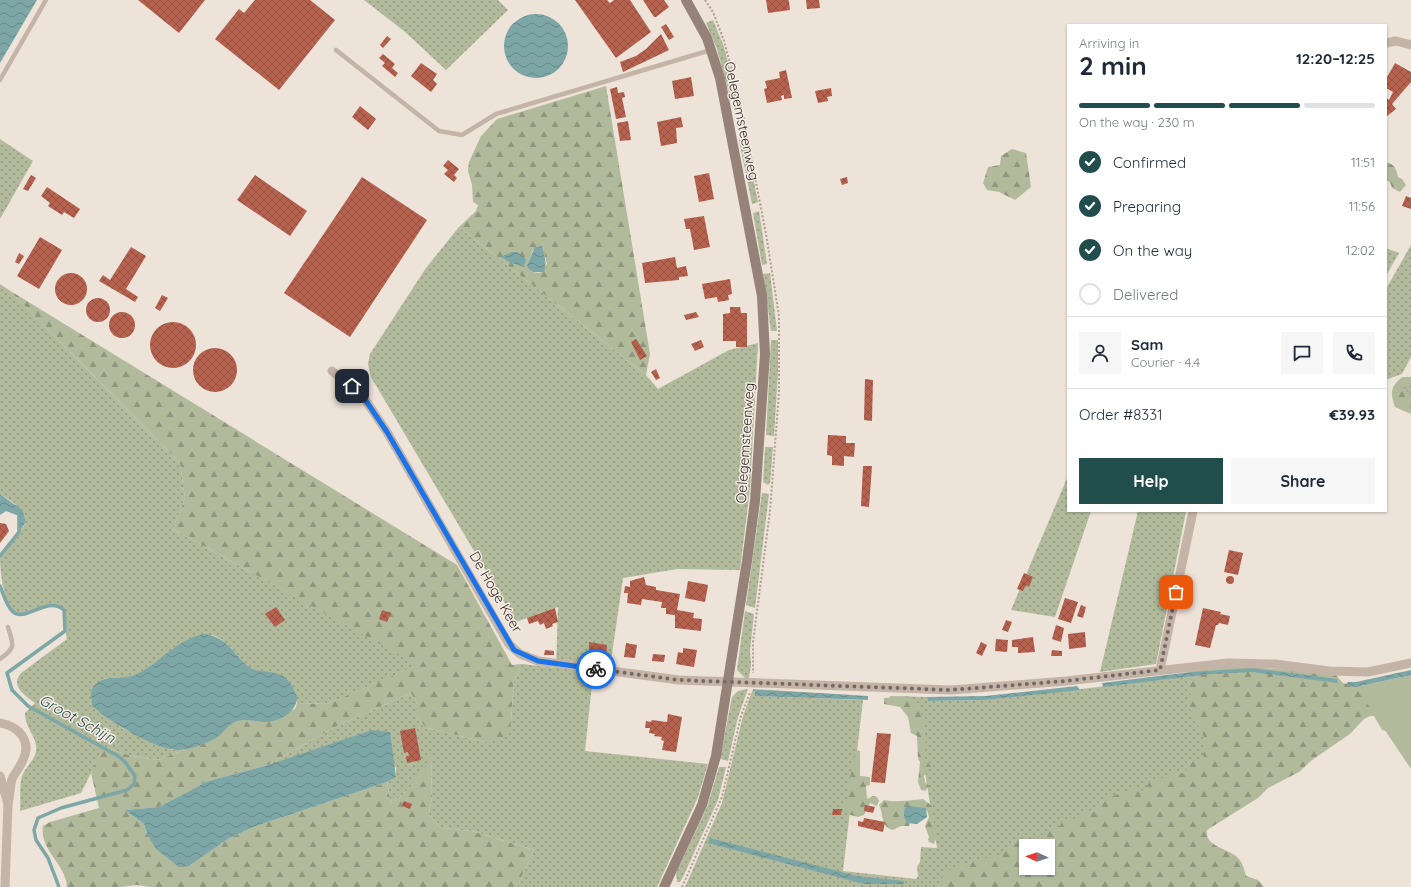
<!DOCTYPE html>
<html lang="en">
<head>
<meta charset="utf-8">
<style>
	body { margin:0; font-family:Quicksand,sans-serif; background:#f6f6f7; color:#1f2937; height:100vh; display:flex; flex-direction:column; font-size:15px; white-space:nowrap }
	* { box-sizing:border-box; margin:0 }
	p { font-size:13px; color:#747a83 }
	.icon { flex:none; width:22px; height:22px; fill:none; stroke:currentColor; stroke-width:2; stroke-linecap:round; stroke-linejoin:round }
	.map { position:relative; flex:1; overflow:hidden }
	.drawer { position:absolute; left:1067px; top:24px; width:320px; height:488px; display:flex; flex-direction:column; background:#fff; border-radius:0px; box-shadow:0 1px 3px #0004 }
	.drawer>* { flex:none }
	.needle { width:26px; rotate:273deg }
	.buttons { position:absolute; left:1019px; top:839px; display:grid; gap:8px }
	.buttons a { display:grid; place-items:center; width:36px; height:36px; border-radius:0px; background:#fff; box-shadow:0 1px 3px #0004; font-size:20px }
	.pin { position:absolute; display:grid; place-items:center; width:34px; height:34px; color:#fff; margin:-17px; border-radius:8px; box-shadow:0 2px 6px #0006 }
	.courier { position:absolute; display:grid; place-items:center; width:40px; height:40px; margin:-20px; border:3px solid #1a73e8; border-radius:50%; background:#fff; color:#222; box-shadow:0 1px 5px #0007 }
	.headline em { font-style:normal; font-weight:700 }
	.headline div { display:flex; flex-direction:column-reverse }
	.headline { display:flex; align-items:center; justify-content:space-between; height:68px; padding:0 12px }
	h1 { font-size:26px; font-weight:700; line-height:30px }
	.bar { display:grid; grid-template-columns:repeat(4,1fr); gap:6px 4px; align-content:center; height:48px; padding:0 12px }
	.bar i { height:5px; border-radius:3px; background:#e0e1e3 }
	.bar .active { background:#224d4d }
	.bar p { grid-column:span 4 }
	.line { display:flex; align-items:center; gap:10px; padding:0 12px; border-top:1px solid #e0e1e3 }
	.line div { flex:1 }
	.round { display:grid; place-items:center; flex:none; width:42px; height:42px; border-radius:0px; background:#f6f6f7 }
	ol { padding:0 12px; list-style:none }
	li { display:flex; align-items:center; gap:12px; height:44px }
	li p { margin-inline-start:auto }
	li .icon { padding:4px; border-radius:50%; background:#224d4d; color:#fff; stroke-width:4 }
	li:last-child { color:#747a83 }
	li i { width:22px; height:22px; border:2px solid #e0e1e3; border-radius:50% }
	.primary-button { display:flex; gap:8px; margin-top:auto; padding:8px 12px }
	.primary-button a { flex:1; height:46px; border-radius:0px; background:#224d4d; color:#fff; font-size:16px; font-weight:700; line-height:46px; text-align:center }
	.primary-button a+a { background:#f6f6f7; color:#1f2937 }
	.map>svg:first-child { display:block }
	.grass { fill:url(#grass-dots) }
	.forest { fill:url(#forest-firs); fill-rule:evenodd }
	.garden { fill:#b2ba9c }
	.water { fill:url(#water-waves) }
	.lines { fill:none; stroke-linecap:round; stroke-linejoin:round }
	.stream { stroke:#7ca7a6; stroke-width:3.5 }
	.building { fill:url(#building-cross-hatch) }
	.path { stroke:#af9d92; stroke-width:2; stroke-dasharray:2 2; stroke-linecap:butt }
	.lane { stroke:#c4b3a7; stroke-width:4.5 }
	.street { stroke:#c4b3a7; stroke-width:9 }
	.secondary { stroke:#978279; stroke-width:10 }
	.done { stroke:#736a65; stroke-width:4; stroke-dasharray:0 7.2 }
	.route { stroke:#1a73e8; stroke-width:5 }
	.labels { text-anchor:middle; stroke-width:3; stroke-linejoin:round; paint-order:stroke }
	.street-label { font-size:14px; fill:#312927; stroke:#f6ede5 }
	.water-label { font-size:15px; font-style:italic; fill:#224d4d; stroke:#f6ede5 }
</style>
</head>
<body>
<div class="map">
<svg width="1411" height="887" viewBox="0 0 1411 887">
	<defs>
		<pattern id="grass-dots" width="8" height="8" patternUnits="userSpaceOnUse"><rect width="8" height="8" fill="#b2ba9c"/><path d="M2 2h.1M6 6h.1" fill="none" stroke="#91977f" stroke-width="1.8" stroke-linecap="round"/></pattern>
		<pattern id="forest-firs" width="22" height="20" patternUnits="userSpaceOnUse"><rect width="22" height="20" fill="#b2ba9c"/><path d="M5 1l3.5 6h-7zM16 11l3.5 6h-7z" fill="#91977f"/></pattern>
		<pattern id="water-waves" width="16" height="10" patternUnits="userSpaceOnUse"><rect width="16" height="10" fill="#7ca7a6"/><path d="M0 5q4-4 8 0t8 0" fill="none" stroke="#668887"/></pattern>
		<pattern id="building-cross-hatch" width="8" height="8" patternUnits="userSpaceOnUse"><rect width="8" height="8" fill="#b6624f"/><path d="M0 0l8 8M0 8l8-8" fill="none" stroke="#955142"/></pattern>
	</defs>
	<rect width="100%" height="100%" fill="#ede3d9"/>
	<g class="grass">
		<path d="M364 0H498L508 10 446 70 404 31Z"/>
		<path d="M713 20 724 47 737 96 730 97 717 49 706 23Z"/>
		<path d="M0 139 33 161 0 219Z"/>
		<path d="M745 139 758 202 752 204 739 140Z"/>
		<path d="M759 211 767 264 762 265 753 213Z"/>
		<path d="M459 227 646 375 658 389 729 350 758 343 750 488 740 570 677 569 623 578 610 668 593 675 585 751 708 764 698 797 657 887H517L534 850 472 831 441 828 429 815 432 797 431 756C420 777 409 791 391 804L387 782 396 777V767L268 765 335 727 411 693 417 703V718L427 728 485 742 511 721 514 681 522 664 556 668 558 607 516 622 371 377 368 364 370 354 426 268Z"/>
		<path d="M1411 245V357L1402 374 1388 379 1386 378V289Z"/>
		<path d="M1386 248 1399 253 1386 276Z"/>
		<path d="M770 273 777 331H771L763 274Z"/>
		<path d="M0 284 9 290 180 463 185 498 173 529 419 665 327 704 297 703 295 691 288 680C281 677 255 672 250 668 238 659 231 644 217 637 194 626 156 666 136 675 126 679 113 676 103 679L91 698 94 708 124 729 163 746 173 750H183L158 760 132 756 103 747 97 761 81 793 20 811C21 801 19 786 22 776 26 765 38 759 36 745 34 734 25 727 25 713L35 703C24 695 10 686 21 673L67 639C65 631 68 615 63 610 52 595 31 617 17 614 3 610 0 568 0 556 4 543 20 535 26 522L14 503 0 494Z"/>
		<path d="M771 340H778V372L774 436 766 435Z"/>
		<path d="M765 447H773L770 483 768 485 763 482Z"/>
		<path d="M1068 476V511H1091L1055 617 1011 610Z"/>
		<path d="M762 493 769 494 755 608 746 605Z"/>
		<path d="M1138 511H1186L1156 664 1100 672Z"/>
		<path d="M745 611 754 614 750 650 751 665 749 678H745L737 670Z"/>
		<path d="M1193 676 1214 769 1048 846H1026V868L942 887H685L722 803 743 716 753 689 868 696 755 691 756 696 863 700 843 871 916 879 918 876 917 867 920 862 921 847 937 848 914 702 890 701V696L927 697 928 701 986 700Z"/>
		<path d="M748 689 738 717 728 761 720 759 732 697 738 691Z"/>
		<path d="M719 767H726L718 800 683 877 680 882H677L676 873 707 807Z"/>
	</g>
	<g class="forest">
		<path d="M606 86 650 354 646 375 459 227 476 211 478 205 473 202 472 185 468 171 469 162 481 136 497 119ZM538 246 543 248 547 264 540 273 533 272 527 265 533 250Z"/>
		<path d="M1012 149 1026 153 1031 187 1015 200 999 192 987 190 983 183 988 167 1000 165 1001 156Z"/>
		<path d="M1386 162C1395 165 1396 168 1398 177L1402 179 1406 185 1400 192 1392 188 1390 182 1386 180Z"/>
		<path d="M9 290 457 565 512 665 522 664 514 681 510 733 503 740 485 742 427 728 417 718V703L411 693 335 727 268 765 208 781 159 807 125 810 144 824 147 834 189 866 228 839 253 827 387 782 391 804C410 790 420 777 431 755L432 797 429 815 441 828 472 831 534 850 517 887H151L136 885 121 887H67C66 864 39 850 43 826L50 822 99 808 91 773 103 747 132 756 158 760 218 736 232 723 243 719 261 722 295 709 297 703 327 704 418 665 173 529 185 498 180 463Z"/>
		<path d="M1402 377H1411V414L1395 407C1390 392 1390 388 1402 377Z"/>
		<path d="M1200 664 1292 670 1296 671 1336 675 1343 683 1355 685 1390 732 1382 730 1374 716H1370L1364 719 1350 734 1312 760 1299 772 1268 788 1258 798 1207 830C1204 847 1229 848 1238 858 1243 863 1244 869 1246 876L1258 880 1264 887H940L944 871 951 870 957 865H968L977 860 998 855 1016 843 1038 838 1052 828 1060 826 1062 822 1067 819 1072 820 1085 811 1094 810C1105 796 1119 795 1134 788L1143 791 1150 782 1179 772 1182 774 1186 770 1190 760 1203 759 1205 740 1200 727 1196 724C1195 715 1188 709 1187 700L1191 695C1188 690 1188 674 1192 669 1194 667 1197 665 1200 664ZM1026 846H1048V868H1026Z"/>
		<path d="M908 696 916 700 925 727 924 728C924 733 926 739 926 744 926 759 919 752 931 766L924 776 925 782 930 787 926 789V791L921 790 918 782 920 762 918 759 917 736 911 733 908 717 900 707 884 704V698Z"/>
		<path d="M855 750 860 751V776L870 777V785L866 786 867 799 873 796 877 797 879 801 877 806 870 803 864 815 858 817 847 814 845 809Z"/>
		<path d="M923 799 932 806 936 839 934 844 929 842 928 839 929 837 925 826 929 817 927 810 911 821 909 826H901L893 830C880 827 884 814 879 805L884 800C897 803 909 800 923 799Z"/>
	</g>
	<path class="garden" d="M1411 675V769L1356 687Z"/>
	<g class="water">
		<path d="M0 0H37L0 63Z"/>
		<circle cx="536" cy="46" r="32"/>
		<path d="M542 246C545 255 547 263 544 272H533L528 268 527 265 535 247Z"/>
		<path d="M512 252H517L526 259 524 267 509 262 501 257Z"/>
		<path d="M0 494 22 510 26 522 19 532V514L6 509 0 513Z"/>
		<path d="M205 634C233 639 234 659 254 670 277 673 289 672 297 697 297 714 276 723 261 722 251 721 245 718 235 722 228 725 224 732 219 736 208 743 188 751 176 750 153 748 109 721 92 706 92 698 88 691 96 684 108 673 123 681 137 674 160 663 178 638 205 634Z"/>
		<path d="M1253 668 1337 679 1338 683 1252 672 1211 674 1103 687 1102 683 1191 672Z"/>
		<path d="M1411 670V675L1356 687 1349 686 1347 683 1348 682H1356Z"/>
		<path d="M1077 686 1080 690 986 700 928 701 927 697 986 696Z"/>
		<path d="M755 690H762L868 696V700L755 696Z"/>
		<path d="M372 730 390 732 396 777 387 782 253 827 228 839 189 866 179 867 156 849 147 834 144 824 125 810 159 807 208 781 268 765Z"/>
		<path d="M910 806 926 808 927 817 917 824 907 823C904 818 903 814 905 808Z"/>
		<path d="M710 838 857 876 904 881V884H864L708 843Z"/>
	</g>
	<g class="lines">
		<g class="stream">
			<path d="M0 513 6 509 19 514V532L0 556"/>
			<path d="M0 586C3 593 6 605 12 611 25 624 46 595 64 610L65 631 7 673 12 690 28 706 118 756 125 762 135 776 134 784 127 790 61 808 38 818 34 830 36 840 48 858 59 887"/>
		</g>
	</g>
	<g class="building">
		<path d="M138 0H205L179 33Z"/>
		<path d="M255 0H310L335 20 279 90 215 39 239 9 244 13Z"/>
		<path d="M575 0H607L610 3 614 0H630L651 32 616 58Z"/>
		<path d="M643 0H664L669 7 656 17H654Z"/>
		<path d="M766 0H788L789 1 790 10 768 13Z"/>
		<path d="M806 0H819L820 8 807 9Z"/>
		<path d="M666 24 674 37 669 40 661 27Z"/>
		<path d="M661 34 669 50 623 72 620 62 636 56 646 49Z"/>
		<path d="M387 36 391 39 383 48 380 45Z"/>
		<path d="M383 54 395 64 392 68 398 73 395 77 382 66 385 63 379 58Z"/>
		<path d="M421 63 437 74 433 80 437 84 431 92 411 76Z"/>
		<path d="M1395 63 1411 72V82L1392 104 1396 109 1387 116 1386 98 1389 100 1393 92 1386 88V79Z"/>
		<path d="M786 70 792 98 784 99V95L781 96 782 100 767 103 764 89 767 88 765 81 780 78 779 72Z"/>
		<path d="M691 77 694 96 675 99 672 81Z"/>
		<path d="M617 87 618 93 624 92 625 97 622 98 626 117 616 119 610 89Z"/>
		<path d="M831 88 832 96 827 97 828 101 818 103 815 91Z"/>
		<path d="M360 106 376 119 368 130 352 117Z"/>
		<path d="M681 117 683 127 676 128 677 143 661 146 657 122Z"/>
		<path d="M628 121 631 140 620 141 617 123Z"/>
		<path d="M448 160 459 169 454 175 457 178 454 182 444 174 448 170 443 166Z"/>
		<path d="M709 173 714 199 699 202 694 176Z"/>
		<path d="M31 175 36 178 28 191 23 189Z"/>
		<path d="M255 175 307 211 290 236 237 200Z"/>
		<path d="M362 177 427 220 350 337 284 293Z"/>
		<path d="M847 177 848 183 842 185 840 179Z"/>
		<path d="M47 187 80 209 74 218 64 212 62 215 48 206 50 203 41 196Z"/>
		<path d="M1406 196 1411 198V209L1402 206Z"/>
		<path d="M704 216 710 247 694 250 690 229H686L684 219Z"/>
		<path d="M40 237 62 250 39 289 17 276Z"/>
		<path d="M131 247 146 256 126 289 138 297 135 302 99 281 103 275 110 280Z"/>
		<path d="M19 253 24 256 19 264 15 262Z"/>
		<path d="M675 257 677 268 686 266 688 276 679 277V280L645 283 642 263Z"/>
		<circle cx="71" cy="289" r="16"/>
		<path d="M730 279 732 294 728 295 729 300 718 302 717 297 705 299 702 284Z"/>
		<path d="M162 295 168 298 160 311 155 308Z"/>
		<circle cx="98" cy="310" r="12"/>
		<path d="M730 307H740L741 313H747V347H736V341H723V314L730 313Z"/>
		<path d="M696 312 699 317 686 320 684 315Z"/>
		<circle cx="122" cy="325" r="13"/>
		<circle cx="173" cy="345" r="23"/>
		<path d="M636 339 647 356 640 360 631 342Z"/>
		<path d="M701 340 704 347 695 351 691 344Z"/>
		<circle cx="215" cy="370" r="22"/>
		<path d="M656 369 660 378 656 380 651 372Z"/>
		<path d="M865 379 873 380 872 421 864 420Z"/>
		<path d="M828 435 846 436V443H855L854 457 844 456V466L832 465V456L827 455Z"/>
		<path d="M863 466H872L869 507 861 506Z"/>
		<path d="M0 523 6 524 9 531 0 543Z"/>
		<path d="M1229 550 1243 553 1238 575 1224 572Z"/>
		<path d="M1024 573 1033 577 1029 587 1026 585 1023 591 1017 589Z"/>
		<circle cx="1230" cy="580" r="4"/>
		<path d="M644 577 646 585 656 587V590L680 594 677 610 694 613 693 618 702 619 701 631 675 628V615L666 614V608H661L662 602 642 599 641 605 627 603 628 593H624L625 586 630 587V581Z"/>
		<path d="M688 581 708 585 705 602 685 598Z"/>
		<path d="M1065 598 1078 602 1071 623 1058 619Z"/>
		<path d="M1081 605 1086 607 1083 618 1077 616Z"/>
		<path d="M276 607 285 620 275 627 265 614Z"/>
		<path d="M555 608 558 622 552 624 553 626 546 629 544 623 540 625 538 621 529 624 527 618Z"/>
		<path d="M1203 608 1221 612 1220 614 1230 616 1228 625 1219 623 1218 625H1216L1210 648 1195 645Z"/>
		<path d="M382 610 391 613 387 622 379 619Z"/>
		<path d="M1006 620 1012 622 1008 632 1002 630Z"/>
		<path d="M1056 625 1064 628 1061 642 1052 639Z"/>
		<path d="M1085 632 1086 647 1069 649 1068 634Z"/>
		<path d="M1033 637 1035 652 1018 653V647H1012V640Z"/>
		<path d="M996 639 1008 640 1007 652 995 651Z"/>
		<path d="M589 642 607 645 606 655 589 653Z"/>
		<path d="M981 642 987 645 982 656 976 653Z"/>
		<path d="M626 643 637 645 635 658 624 657Z"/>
		<path d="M683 648 697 650 694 667 676 664 678 652 683 653Z"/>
		<path d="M545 650 554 651V655H544Z"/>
		<path d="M1052 650 1062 651V656H1051Z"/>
		<path d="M653 654 665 655 664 662 652 661Z"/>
		<path d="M668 714 682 717 676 752 662 750 664 741 661 740 662 737 654 736 655 734 649 733 650 728H645L646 721 651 722 652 720 667 722Z"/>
		<path d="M415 728 421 760 407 763 406 756H409L408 752 404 753 400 731Z"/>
		<path d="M877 733 891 734 885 783 871 782Z"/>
		<path d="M404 801 412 804 410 809 402 806Z"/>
		<path d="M865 805 875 807 873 813 864 811Z"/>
		<path d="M833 809H842L841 815H832Z"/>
		<path d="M864 818 885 822 883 832 858 826V821L863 822Z"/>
	</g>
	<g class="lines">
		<g class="path">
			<path d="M705 0 713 12 724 41 740 100 766 234 779 316V392L770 511 753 642V673"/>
			<path d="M1404 387 1411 395"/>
			<path d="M682 887 722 797 741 716 750 693"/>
		</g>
		<g class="lane">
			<path d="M336 50 439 131 462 135 496 114 711 50"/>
			<path d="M0 80 46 0"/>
			<path d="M0 659C17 647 13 645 8 627"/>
		</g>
		<g class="street">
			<path d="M1386 43 1396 41 1411 45"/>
			<path d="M332 371 362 395 387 432 509 644 520 654 538 661 679 680 951 690 1066 681 1228 663 1275 664 1329 671 1368 672 1411 663"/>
			<path d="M1160 670 1193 511"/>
			<path d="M0 723C19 726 32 741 23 760 20 767 15 773 12 779 10 787 10 796 8 804L0 776"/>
			<path d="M5 887 8 804"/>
		</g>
		<path class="secondary" d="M664 887 702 805 716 756 747 561 755 501 765 354 762 296 720 78 707 38 686 0"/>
	</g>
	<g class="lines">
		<path class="done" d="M596 669 679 680 950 690 1066 681 1160 670 1176 592"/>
		<path class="route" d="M352 386 362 395 387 432 514 650 538 661 596 669"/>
	</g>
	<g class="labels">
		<g class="street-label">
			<text transform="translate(742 121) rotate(78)" y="5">Oelegemsteenweg</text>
			<text transform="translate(745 443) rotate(-86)" y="5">Oelegemsteenweg</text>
			<text transform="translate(496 592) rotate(60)" y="5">De Hoge Keer</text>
		</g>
		<g class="water-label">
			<text transform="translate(77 719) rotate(29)" y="5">Groot Schijn</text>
		</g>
	</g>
</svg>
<div class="buttons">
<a><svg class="needle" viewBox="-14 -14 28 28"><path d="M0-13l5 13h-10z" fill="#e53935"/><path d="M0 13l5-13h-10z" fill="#747a83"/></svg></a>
</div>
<div class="pin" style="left:1176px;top:592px;background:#ea580c"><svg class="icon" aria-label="bag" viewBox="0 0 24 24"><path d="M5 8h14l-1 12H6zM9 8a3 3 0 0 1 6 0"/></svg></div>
<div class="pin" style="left:352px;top:386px;background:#1f2937"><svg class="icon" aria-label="home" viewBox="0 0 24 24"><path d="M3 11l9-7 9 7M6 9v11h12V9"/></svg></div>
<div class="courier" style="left:596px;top:669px"><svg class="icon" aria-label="bike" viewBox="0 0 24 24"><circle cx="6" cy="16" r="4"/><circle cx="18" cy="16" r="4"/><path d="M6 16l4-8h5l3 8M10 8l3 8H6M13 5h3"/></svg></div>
<section class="drawer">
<div class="headline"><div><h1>2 min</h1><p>Arriving in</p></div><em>12:20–12:25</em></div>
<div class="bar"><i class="active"></i><i class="active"></i><i class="active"></i><i></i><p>On the way · 230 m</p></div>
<ol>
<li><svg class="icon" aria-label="check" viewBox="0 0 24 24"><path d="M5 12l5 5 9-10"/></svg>Confirmed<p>11:51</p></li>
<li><svg class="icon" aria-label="check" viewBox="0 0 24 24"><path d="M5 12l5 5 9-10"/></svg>Preparing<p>11:56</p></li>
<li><svg class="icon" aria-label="check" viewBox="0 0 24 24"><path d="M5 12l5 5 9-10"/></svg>On the way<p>12:02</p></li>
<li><i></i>Delivered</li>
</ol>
<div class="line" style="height:72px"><a class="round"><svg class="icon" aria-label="person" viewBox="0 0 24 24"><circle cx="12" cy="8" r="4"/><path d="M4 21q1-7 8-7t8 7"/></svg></a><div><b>Sam</b><p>Courier · 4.4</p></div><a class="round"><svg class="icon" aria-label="chat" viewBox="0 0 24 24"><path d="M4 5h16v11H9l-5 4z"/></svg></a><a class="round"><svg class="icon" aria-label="phone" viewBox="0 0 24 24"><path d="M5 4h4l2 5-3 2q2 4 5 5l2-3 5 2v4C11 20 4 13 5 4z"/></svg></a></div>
<div class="line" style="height:52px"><div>Order #8331</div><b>€39.93</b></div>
<div class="primary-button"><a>Help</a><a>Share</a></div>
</section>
</div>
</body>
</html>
